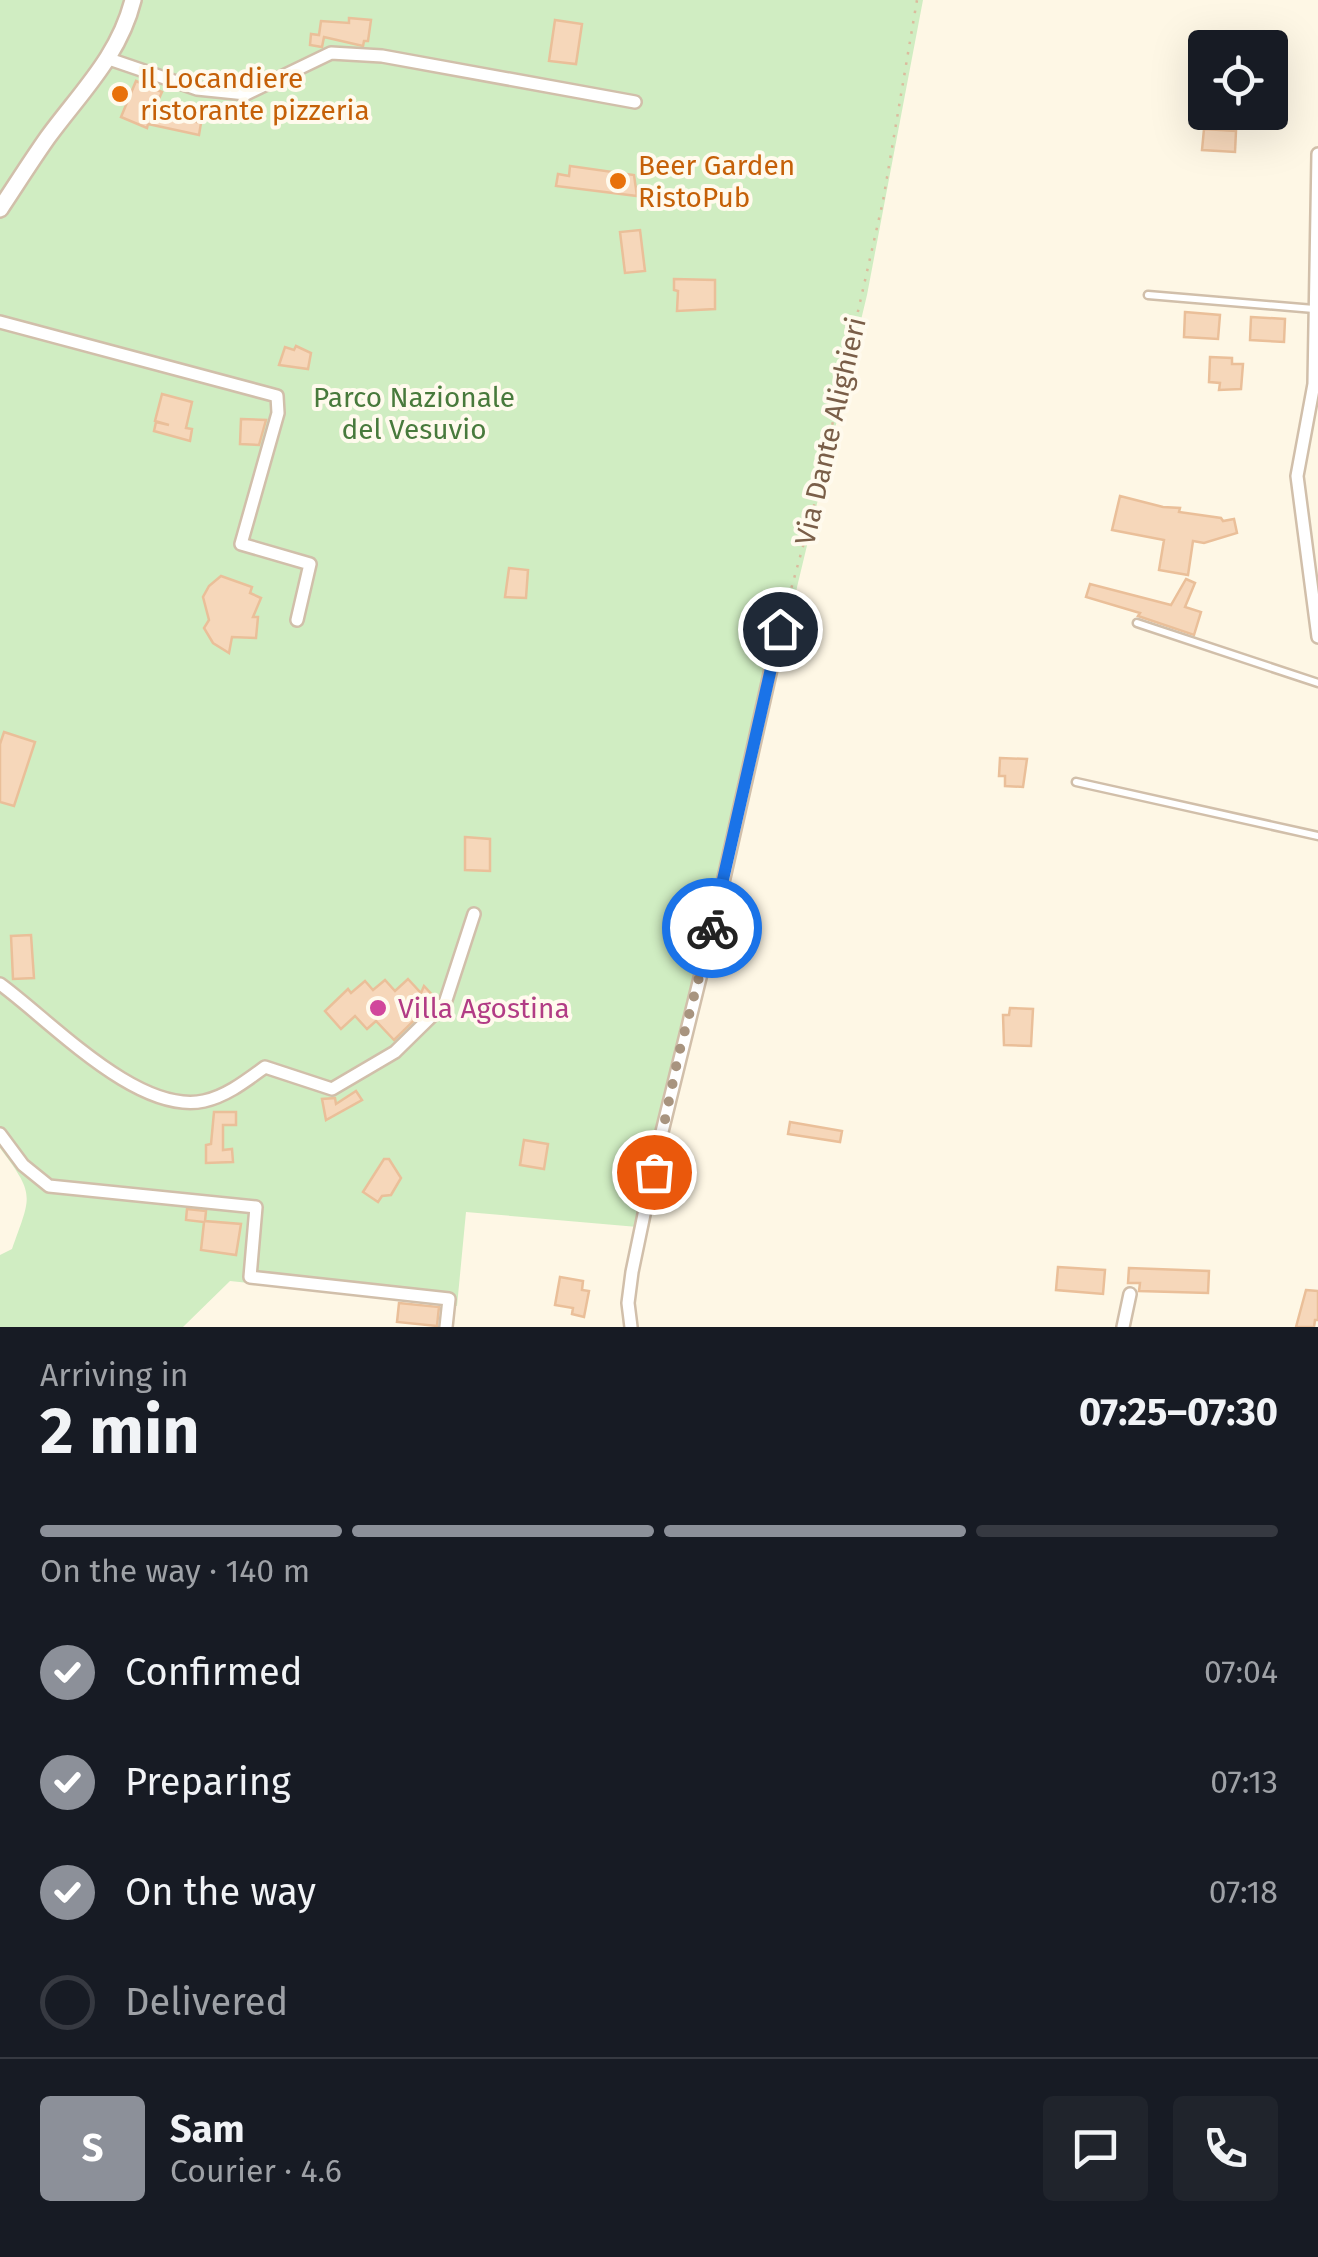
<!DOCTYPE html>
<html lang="en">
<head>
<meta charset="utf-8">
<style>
	body { margin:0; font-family:"Fira Sans",sans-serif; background:#20242c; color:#f1f3f6; height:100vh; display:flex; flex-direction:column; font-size:38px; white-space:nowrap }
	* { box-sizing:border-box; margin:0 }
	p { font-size:32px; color:#9ea1a6 }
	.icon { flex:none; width:55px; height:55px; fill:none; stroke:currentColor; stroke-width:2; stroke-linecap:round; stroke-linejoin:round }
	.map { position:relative; height:1327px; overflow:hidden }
	.side { display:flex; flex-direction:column; background:#171b24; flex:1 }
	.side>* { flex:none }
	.tools { position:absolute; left:1188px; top:30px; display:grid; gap:20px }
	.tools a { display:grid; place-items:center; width:100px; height:100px; border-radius:10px; background:#171b24; box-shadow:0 10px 40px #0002; font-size:50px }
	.pin { position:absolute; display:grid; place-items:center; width:85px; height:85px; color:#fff; margin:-42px; border:5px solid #fff; border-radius:50%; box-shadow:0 2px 10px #0007 }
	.courier { position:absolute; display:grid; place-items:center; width:100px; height:100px; margin:-50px; border:8px solid #1a73e8; border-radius:50%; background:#fff; color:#222; box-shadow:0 2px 12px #0007 }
	.overview em { font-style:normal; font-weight:700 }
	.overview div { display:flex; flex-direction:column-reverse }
	.overview { display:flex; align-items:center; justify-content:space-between; height:170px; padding:0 40px }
	h1 { font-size:65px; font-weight:700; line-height:75px }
	.bar { display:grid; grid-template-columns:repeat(4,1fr); gap:15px 10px; align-content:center; height:120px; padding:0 40px }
	.bar i { height:12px; border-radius:8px; background:#363941 }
	.bar .selected { background:#8c9099 }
	.bar p { grid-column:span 4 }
	.line { display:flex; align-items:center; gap:25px; padding:0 40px; border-top:2px solid #363941 }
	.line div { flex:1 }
	.round { display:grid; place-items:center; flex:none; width:105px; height:105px; border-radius:10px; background:#20242c }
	ol { padding:0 40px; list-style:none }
	li { display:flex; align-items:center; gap:30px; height:110px }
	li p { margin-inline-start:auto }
	li .icon { padding:10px; border-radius:50%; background:#8c9099; color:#fff; stroke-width:4 }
	li:last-child { color:#9ea1a6 }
	li i { width:55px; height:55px; border:5px solid #363941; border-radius:50% }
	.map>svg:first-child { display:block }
	.green { fill:#d0edc2 }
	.building { fill:#f6d7ba; stroke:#eabf99; stroke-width:2.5 }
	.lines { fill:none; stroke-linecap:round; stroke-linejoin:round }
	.service-casing { stroke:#d1bfaa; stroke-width:11 }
	.minor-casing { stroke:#d1bfaa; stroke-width:16 }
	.tertiary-casing { stroke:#d1bfaa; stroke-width:20 }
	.path { stroke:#dbbb9d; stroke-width:2.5; stroke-dasharray:2.5 8; stroke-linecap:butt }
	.service { stroke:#fff; stroke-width:6 }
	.minor { stroke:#fff; stroke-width:11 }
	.tertiary { stroke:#fff; stroke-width:15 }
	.done { stroke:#a8947f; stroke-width:10; stroke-dasharray:0 18 }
	.route { stroke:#1a73e8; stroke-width:12 }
	.food-dot { fill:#e8710a; stroke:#fffaed; stroke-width:4 }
	.hotel-dot { fill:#d1479c; stroke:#fffaed; stroke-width:4 }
	.labels { text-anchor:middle; stroke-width:8; stroke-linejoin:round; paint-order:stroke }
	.food-label { font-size:28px; fill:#c56008; stroke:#fffaed; text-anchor:start }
	.park-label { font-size:28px; fill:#487a3c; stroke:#fffaed }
	.street-label { font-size:28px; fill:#7a5e48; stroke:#fffaed }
	.hotel-label { font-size:28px; fill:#b23c85; stroke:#fffaed; text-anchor:start }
</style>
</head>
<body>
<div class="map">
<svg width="1318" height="1327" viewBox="0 0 1318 1327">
	<rect width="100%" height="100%" fill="#fef7e5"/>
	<path class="green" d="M0 0H923L867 295 695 1013 649 1228 466 1212 457 1306 230 1281 183 1327H0V1255L12 1249C31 1195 36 1196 0 1148Z"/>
	<g class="building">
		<path d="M349 18 371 20 368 41H364L363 46 324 37 322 47 310 45 311 34 319 35 321 21 349 23Z"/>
		<path d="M555 20 582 24 576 64 549 61Z"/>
		<path d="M136 81 162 92 153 112 201 123 199 135 148 124 147 128 121 117Z"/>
		<path d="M1204 129 1236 131 1235 152 1202 150Z"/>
		<path d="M570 166 634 175 637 196 556 186 558 174 569 176Z"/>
		<path d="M640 230 645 271 625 273 620 232Z"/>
		<path d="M674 279 715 280V309L677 311 678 291 674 290Z"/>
		<path d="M1185 312 1220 315 1218 339 1184 337Z"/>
		<path d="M1251 317 1285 319 1284 342 1250 340Z"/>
		<path d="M296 346 311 353 308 369 279 365 285 347 294 350Z"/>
		<path d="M1210 357 1232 358V364H1243L1241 389 1219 390 1220 383 1209 382Z"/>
		<path d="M162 394 192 402 186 428 192 429 190 441 154 431 156 422 169 425 155 421Z"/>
		<path d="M241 419 266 420 259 445 240 444Z"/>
		<path d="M1120 496 1163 507 1180 508 1179 512 1221 518 1223 521 1234 519 1237 533 1204 543 1193 541 1188 575 1159 570 1164 540 1112 530Z"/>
		<path d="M509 568 528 570 526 598 505 597Z"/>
		<path d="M221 576 252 587 250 593 261 598 253 617H258L256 638 232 637 229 653 213 643 204 628 209 620 203 597 209 586Z"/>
		<path d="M1186 579 1195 583 1185 607 1201 612 1194 635 1138 616 1140 613 1086 597 1090 584 1171 605Z"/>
		<path d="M4 732 35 742 14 806 0 802V744Z"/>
		<path d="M1000 758 1027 759 1023 787 1005 786V776H999Z"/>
		<path d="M465 837 490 839V871L465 870Z"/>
		<path d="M31 935 34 978 13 979 11 936Z"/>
		<path d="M408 979 421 993 424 986 436 999 394 1040 376 1021 367 1029 355 1016 341 1029 325 1011 348 989 351 993 365 981 373 990 385 980 395 991Z"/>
		<path d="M1010 1008 1033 1009 1031 1046 1004 1045 1003 1015H1009Z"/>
		<path d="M356 1091 362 1100 326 1120 322 1099 335 1098 336 1104Z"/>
		<path d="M214 1112H236V1125H223V1150L232 1149 233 1162 206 1163V1145L211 1144Z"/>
		<path d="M790 1122 842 1131 840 1142 788 1134Z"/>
		<path d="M524 1140 548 1144 544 1169 520 1165Z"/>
		<path d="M384 1159H389L401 1178 391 1195 382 1196 378 1202 363 1192Z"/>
		<path d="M187 1209 206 1211 205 1221 241 1224 236 1255 201 1250 204 1222 186 1220Z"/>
		<path d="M1058 1267 1105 1270 1103 1294 1056 1290Z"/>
		<path d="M1129 1268 1209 1271 1208 1293 1139 1291 1140 1283H1128Z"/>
		<path d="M560 1277 583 1281 582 1290 589 1291 584 1317 572 1314 573 1308 555 1305Z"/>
		<path d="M1306 1290 1318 1291V1320H1315L1314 1327H1296Z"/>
		<path d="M399 1303 439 1307 437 1326 397 1322Z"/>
	</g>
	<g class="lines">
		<defs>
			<g id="service">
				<path d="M1148 295 1314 309"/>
				<path d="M1137 623 1318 683"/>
				<path d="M1076 782 1318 836"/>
			</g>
			<g id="minor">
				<path d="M109 59 197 89 246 94 331 53 382 56 635 102"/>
				<path d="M1318 154 1314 384 1297 476 1318 637"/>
				<path d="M0 322 277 396 278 413 241 544 310 564 297 620"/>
				<path d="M0 984C52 1022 138 1115 204 1101 227 1096 247 1080 265 1067L332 1089 395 1052 445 1003 474 914"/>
				<path d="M0 1134 23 1165 49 1186 256 1207 250 1277 449 1299 446 1327"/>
				<path d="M631 1327 628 1303 632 1272 657 1152 717 909 780 629"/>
				<path d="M1123 1327 1130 1294"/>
			</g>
			<path id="tertiary" d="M0 209C16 185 31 161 48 137 81 92 119 56 133 0"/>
		</defs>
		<use href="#service" class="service-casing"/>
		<use href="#minor" class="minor-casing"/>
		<use href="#tertiary" class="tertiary-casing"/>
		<path class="path" d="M783 618 812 514 883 201 917 0"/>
		<use href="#service" class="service"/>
		<use href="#minor" class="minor"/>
		<use href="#tertiary" class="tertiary"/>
	</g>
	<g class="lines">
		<path class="done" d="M654 1172 679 1053 712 928"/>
		<path class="route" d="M712 928 780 629"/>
	</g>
	<g class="food-dot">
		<circle cx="120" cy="94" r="10"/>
		<circle cx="618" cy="181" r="10"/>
	</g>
	<circle class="hotel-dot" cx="378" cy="1008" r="10"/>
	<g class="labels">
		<g class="food-label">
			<text x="140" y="88">Il Locandiere<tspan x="140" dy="32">ristorante pizzeria</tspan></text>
			<text x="638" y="175">Beer Garden<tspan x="638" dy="32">RistoPub</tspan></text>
		</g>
		<g class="park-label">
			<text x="414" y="407">Parco Nazionale<tspan x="414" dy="32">del Vesuvio</tspan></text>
		</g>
		<g class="street-label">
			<text transform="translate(830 431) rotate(-77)" y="10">Via Dante Alighieri</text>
		</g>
		<g class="hotel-label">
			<text x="398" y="1018">Villa Agostina</text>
		</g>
	</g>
</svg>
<div class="tools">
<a><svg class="icon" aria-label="locate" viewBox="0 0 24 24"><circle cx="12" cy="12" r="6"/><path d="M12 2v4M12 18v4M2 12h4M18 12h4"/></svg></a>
</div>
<div class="pin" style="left:654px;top:1172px;background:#ea580c"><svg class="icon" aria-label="bag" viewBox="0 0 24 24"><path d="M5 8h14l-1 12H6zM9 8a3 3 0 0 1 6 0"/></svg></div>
<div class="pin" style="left:780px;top:629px;background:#1f2937"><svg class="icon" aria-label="home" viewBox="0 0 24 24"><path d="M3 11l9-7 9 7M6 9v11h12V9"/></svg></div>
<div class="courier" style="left:712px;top:928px"><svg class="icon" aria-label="bike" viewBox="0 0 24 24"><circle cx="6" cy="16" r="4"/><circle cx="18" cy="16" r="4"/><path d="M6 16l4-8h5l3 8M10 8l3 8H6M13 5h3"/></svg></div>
</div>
<section class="side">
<div class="overview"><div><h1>2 min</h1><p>Arriving in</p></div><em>07:25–07:30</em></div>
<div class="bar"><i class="selected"></i><i class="selected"></i><i class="selected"></i><i></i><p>On the way · 140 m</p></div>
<ol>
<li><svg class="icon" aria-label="check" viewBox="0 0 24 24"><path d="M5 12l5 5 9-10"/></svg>Confirmed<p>07:04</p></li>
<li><svg class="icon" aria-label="check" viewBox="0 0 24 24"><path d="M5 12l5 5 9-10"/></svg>Preparing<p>07:13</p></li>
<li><svg class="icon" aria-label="check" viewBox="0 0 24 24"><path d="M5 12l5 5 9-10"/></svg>On the way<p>07:18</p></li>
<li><i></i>Delivered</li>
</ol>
<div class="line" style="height:180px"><b class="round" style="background:#8c9099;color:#fff">S</b><div><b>Sam</b><p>Courier · 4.6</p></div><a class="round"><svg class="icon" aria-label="chat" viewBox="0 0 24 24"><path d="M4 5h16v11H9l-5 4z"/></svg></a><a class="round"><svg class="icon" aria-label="phone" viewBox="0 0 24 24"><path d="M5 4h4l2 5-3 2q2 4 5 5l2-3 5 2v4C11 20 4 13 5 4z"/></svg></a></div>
</section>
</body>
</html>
